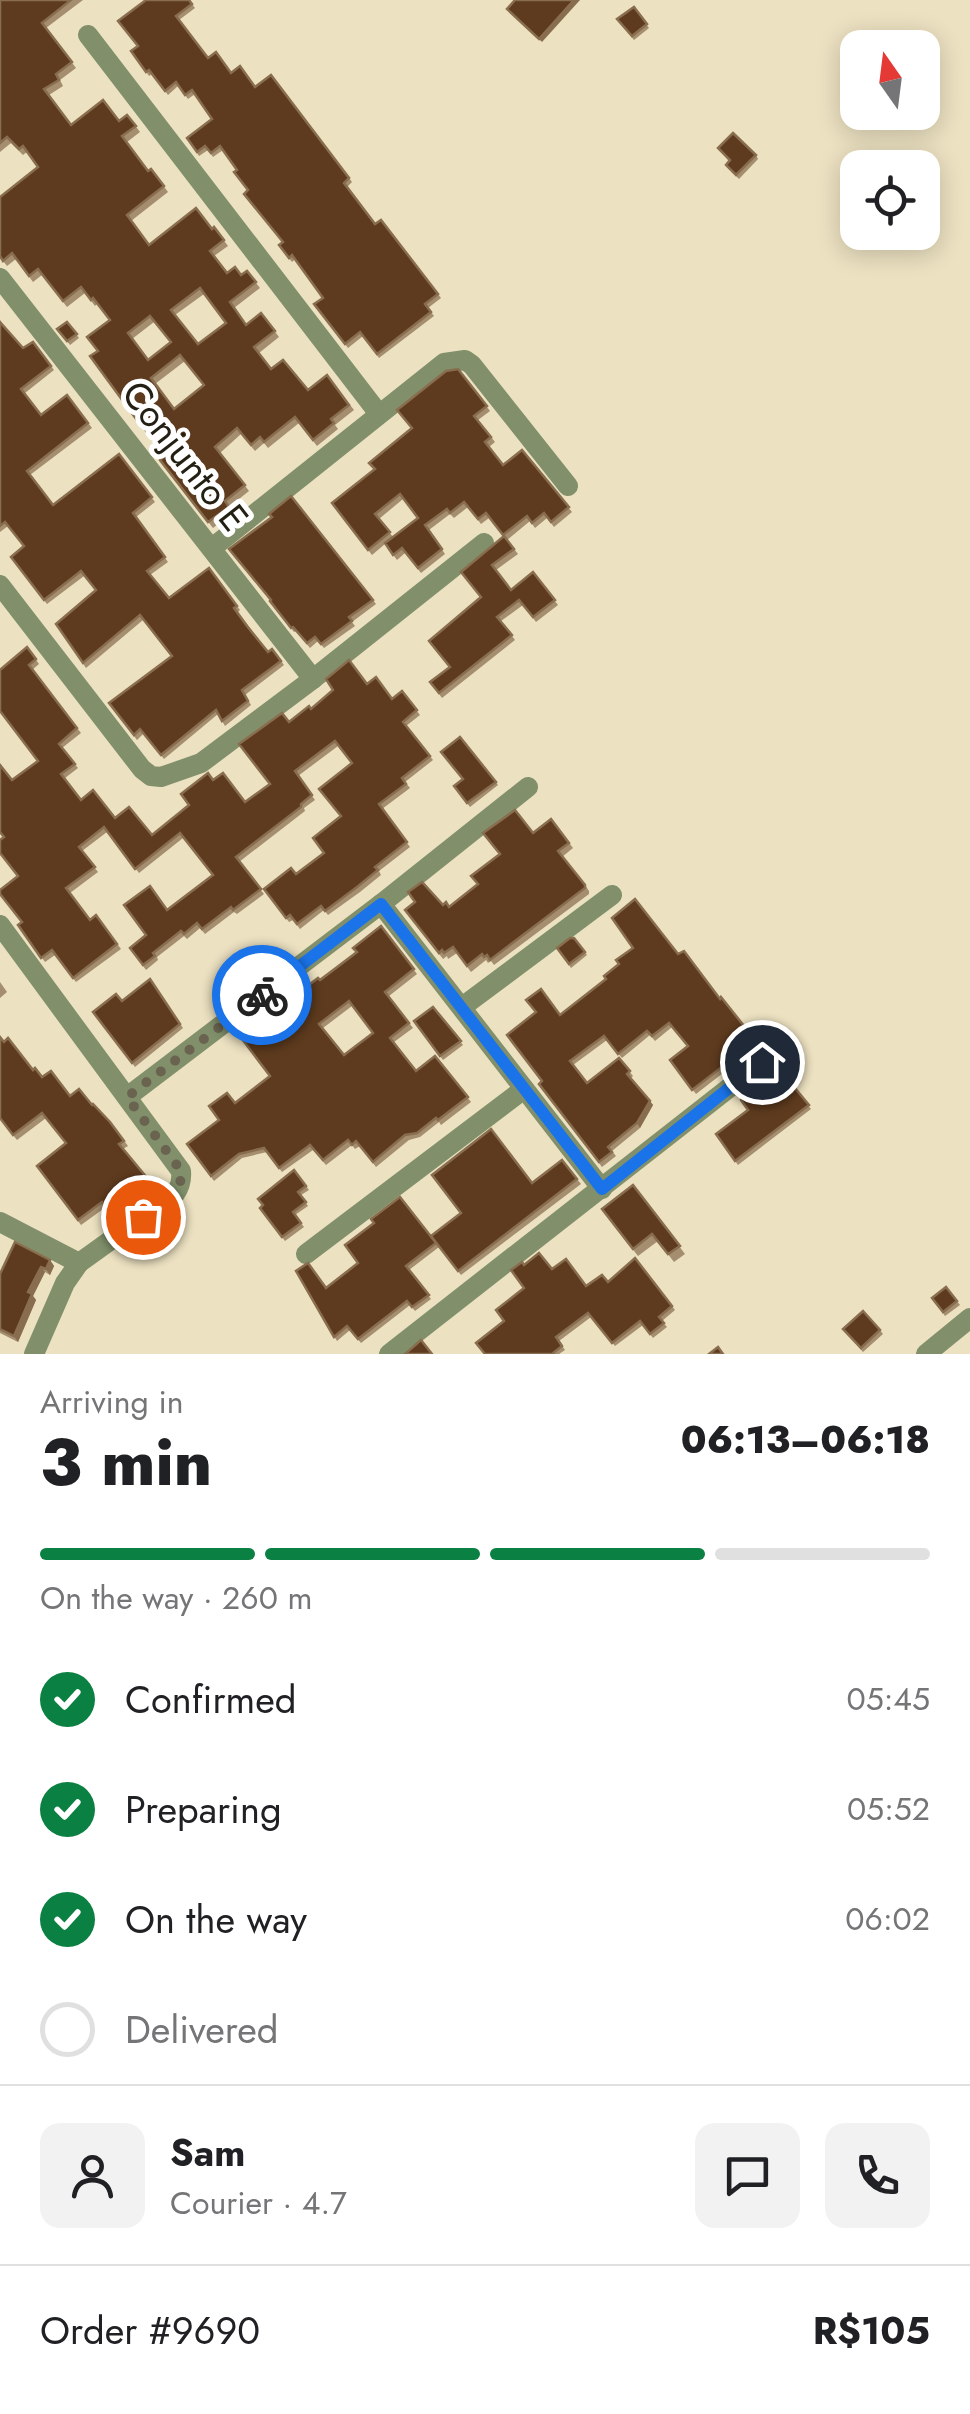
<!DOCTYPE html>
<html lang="en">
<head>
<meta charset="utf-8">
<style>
	body { margin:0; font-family:Jost,sans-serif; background:#f2f2f2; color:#202124; height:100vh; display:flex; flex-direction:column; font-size:38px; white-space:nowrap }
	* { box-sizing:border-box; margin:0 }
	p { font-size:32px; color:#757577 }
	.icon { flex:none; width:55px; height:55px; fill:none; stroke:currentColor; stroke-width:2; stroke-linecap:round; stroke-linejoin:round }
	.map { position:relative; height:1354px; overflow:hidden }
	.side { display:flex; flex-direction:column; background:#fff; flex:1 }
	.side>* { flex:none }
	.needle { width:65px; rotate:346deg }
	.tools { position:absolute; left:840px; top:30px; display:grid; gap:20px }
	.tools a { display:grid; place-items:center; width:100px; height:100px; border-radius:20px; background:#fff; box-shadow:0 5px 25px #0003; font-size:50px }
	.pin { position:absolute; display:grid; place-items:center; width:85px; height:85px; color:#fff; margin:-42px; border:5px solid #fff; border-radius:50%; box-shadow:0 2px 10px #0007 }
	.courier { position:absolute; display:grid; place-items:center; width:100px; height:100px; margin:-50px; border:8px solid #1a73e8; border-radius:50%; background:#fff; color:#222; box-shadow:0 2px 12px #0007 }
	.headline em { font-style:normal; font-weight:800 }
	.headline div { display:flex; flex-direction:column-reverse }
	.headline { display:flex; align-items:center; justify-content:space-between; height:170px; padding:0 40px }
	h1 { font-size:65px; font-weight:800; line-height:75px }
	.bar { display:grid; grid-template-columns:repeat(4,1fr); gap:15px 10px; align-content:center; height:120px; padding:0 40px }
	.bar i { height:12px; border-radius:8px; background:#e0e0e0 }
	.bar .selected { background:#0b8043 }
	.bar p { grid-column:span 4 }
	.line { display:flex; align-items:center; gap:25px; padding:0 40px; border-top:2px solid #e0e0e0 }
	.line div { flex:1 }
	.round { display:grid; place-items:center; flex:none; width:105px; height:105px; border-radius:20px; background:#f2f2f2 }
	ol { padding:0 40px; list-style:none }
	li { display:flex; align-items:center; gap:30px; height:110px }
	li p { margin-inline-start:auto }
	li .icon { padding:10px; border-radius:50%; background:#0b8043; color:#fff; stroke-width:4 }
	li:last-child { color:#757577 }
	li i { width:55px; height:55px; border:5px solid #e0e0e0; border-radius:50% }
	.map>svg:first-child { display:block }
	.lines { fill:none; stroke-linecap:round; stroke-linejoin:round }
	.street { stroke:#81906b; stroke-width:20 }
	.wall { fill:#a58e70; fill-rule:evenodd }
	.shaded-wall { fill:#896d4f }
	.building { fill:#5e3b1e; stroke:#896d4f; stroke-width:2.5; fill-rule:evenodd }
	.done { stroke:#696350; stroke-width:10; stroke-dasharray:0 18 }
	.route { stroke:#1a73e8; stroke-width:12 }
	.labels { text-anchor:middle; stroke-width:10; stroke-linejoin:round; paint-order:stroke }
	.street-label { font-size:38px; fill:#231f13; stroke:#fff }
</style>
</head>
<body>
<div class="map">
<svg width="970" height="1354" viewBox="0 0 970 1354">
	<rect width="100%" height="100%" fill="#ece1c1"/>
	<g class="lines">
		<g class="street">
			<path d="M88 35 379 414"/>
			<path d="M0 278 313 679"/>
			<path d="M212 548 444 363 465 360 472 365 568 486"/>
			<path d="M0 585 142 769 151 776 161 777 201 763 313 679 484 543"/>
			<path d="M381 904 602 1189"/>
			<path d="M0 925 181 1171C182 1181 180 1187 175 1194L79 1263 0 1222"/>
			<path d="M462 1007 612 895"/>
			<path d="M127 1097 381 904 528 787"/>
			<path d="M306 1254 524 1089"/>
			<path d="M34 1354 65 1283 79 1263"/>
			<path d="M389 1354 762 1062"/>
			<path d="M926 1354 970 1318"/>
		</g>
	</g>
	<g class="wall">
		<path d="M0 0H83L46 28 76 68 60 80 63 86 49 95 71 125 119 121 127 115 140 132 127 142 148 171 151 169 168 192 131 221 149 245 214 227 228 246 214 256 227 273 241 275 247 271 260 288 234 308 246 325 261 313 279 337 259 353 271 369 308 390 327 375 354 410 335 425 338 429 317 446 299 423 268 448 264 443 255 451 241 434 220 453 249 491 229 507 233 512 213 528 160 460 176 444 159 423 146 433 90 356 97 351 110 320 97 304 95 306 85 293 67 307 42 275 33 282 16 259 7 266 0 257 38 167 27 152 23 155 11 143 0 152ZM204 294 226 323 198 344 175 315ZM154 322 171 343 148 360 132 339ZM185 361 204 386 174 409 155 384Z"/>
		<path d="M189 0 195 8 179 20 208 58 255 87 349 178 352 182 347 187 375 224 381 220 441 298 428 308 434 316 379 358 363 336 348 348 314 304 323 298 295 259 292 262 279 245 283 242 248 191 237 170 223 150 213 157 208 150 199 156 187 138 212 119 195 94 188 99 178 86 168 95 152 74 149 76 131 51Z"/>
		<path d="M634 7 649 28 634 40 617 19Z"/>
		<path d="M718 148 756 155 758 159 739 179 728 168 726 165 729 161Z"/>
		<path d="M0 322 23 348 33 342 54 370 25 393 41 415 67 395 92 428 30 475 53 505 119 454 155 502 136 517 168 562 150 575 169 598 209 568 240 610 238 612 268 652 272 649 284 665 245 695 251 705 225 726 218 714 164 759 143 734 137 740 109 703 171 656 143 620 86 668 56 624 96 591 84 576 47 604 11 557 24 546 8 526 0 532Z"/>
		<path d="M67 322 79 338 70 345 57 329Z"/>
		<path d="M458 369 490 411 478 420 495 442 489 447 503 465 522 450 572 512 554 527 547 518 535 528 530 521 507 540 518 554 496 570 511 590 533 572 558 605 536 622 523 605 501 621 515 640 442 698 430 682 450 667 481 597 503 536 489 518 481 524 468 507 454 518 450 514 429 530 445 554 421 573 405 553 397 560 385 544 372 555 332 503 374 470 411 428ZM403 499 418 518 393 537 379 519Z"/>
		<path d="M291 496 376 604 352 622 355 626 324 648 318 641 310 648 296 631 294 632 273 605 271 600 272 517Z"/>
		<path d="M27 647 39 664 32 670 81 733 62 748 78 768 65 778 81 800 115 818 152 835 189 805 213 780 245 802 269 784 289 722 311 709 367 684 392 699 402 691 420 715 406 726 433 760 405 782 410 788 382 809 410 847 379 871 381 875 360 892 328 915 324 910 300 929 293 920 289 922 264 889 296 874 324 853 341 816 352 763 338 746 298 776 315 800 304 808 305 811 239 862 264 894 237 914 234 912 205 934 200 928 187 939 184 936 157 957 158 960 146 970 130 948 146 935 167 910 212 875 183 838 139 873 107 832 82 851 98 872 70 893 90 920 96 915 121 949 76 982 55 955 45 962 18 925 21 922 18 876 4 837 12 780 38 761Z"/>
		<path d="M460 737 498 785 470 807 454 786 463 779Z"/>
		<path d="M551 819 573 848 562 857 585 885 589 891V894L494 965 491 961 488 963 486 960 471 972 457 953 448 959 447 956 443 959 405 910 443 905 449 907 477 884 533 833Z"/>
		<path d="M381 926 417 974 389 996 413 1028 394 1042 416 1071 435 1056 471 1102 441 1125 439 1122 420 1137 409 1140 376 1167 360 1146 355 1149 352 1145 326 1165 313 1150 282 1172 267 1152 242 1158 214 1181 187 1144 219 1120 270 1076 281 1006 357 953ZM352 1006 373 1033 344 1055 323 1028Z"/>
		<path d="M574 938 587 955 571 968 557 948Z"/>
		<path d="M678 954 720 999 721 997 759 1045 696 1094 670 1060 687 1046 672 1027 655 1041 650 1035 622 1058 607 1040 573 1065 587 1083 619 1058 633 1076 631 1078 653 1105 640 1128 612 1151 616 1156 602 1167 539 1084 542 1081 560 1015Z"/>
		<path d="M150 979 183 1028 135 1067 93 1012 122 1001Z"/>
		<path d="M0 982 7 992 0 998Z"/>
		<path d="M433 1007 463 1045 443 1060 414 1021Z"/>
		<path d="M775 1064 811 1109 738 1165 716 1134 748 1110Z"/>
		<path d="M33 1070 70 1096 92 1105 110 1122 128 1146 123 1149 151 1184 112 1215 106 1207 81 1225 37 1166 66 1144 46 1118 17 1140 0 1119Z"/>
		<path d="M562 1160 581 1184 461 1275 436 1243 439 1247 409 1270 431 1299 415 1311 410 1305 361 1343 350 1330 337 1341 296 1271 326 1288 358 1263 434 1241 532 1183Z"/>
		<path d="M294 1170 309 1190 301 1195 308 1206 295 1215 304 1227 285 1241 260 1208Z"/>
		<path d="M633 1185 685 1254 674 1262 658 1241 638 1256 602 1209Z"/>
		<path d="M635 1258 675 1310 662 1321 667 1327 653 1338 643 1325 615 1346 591 1317 559 1341 565 1350 559 1354H484L524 1289V1265L552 1269 586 1286 608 1282Z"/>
		<path d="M50 1260 54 1266 50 1275 45 1272 33 1296 36 1300 18 1342 0 1333V1274Z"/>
		<path d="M946 1287 960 1305 945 1316 932 1298Z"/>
		<path d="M843 1329 880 1330 883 1334 863 1352Z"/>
	</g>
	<g class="shaded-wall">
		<path d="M574 0H580L542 42 539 39Z"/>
		<path d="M650 1101 653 1105 640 1128 637 1123Z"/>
		<path d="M50 1260 54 1266 50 1275 46 1269Z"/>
		<path d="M41 1267 45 1272 33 1296 36 1300 18 1342 14 1336 28 1292Z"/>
	</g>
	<g class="building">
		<path d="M0 0H71L42 23 72 62 56 74 59 80 44 89 71 125 103 100 119 121 127 115 136 126 122 136 148 171 151 169 164 186 127 215 149 245 196 208 212 229 214 227 224 240 210 251 227 273 235 267 241 275 247 271 256 282 230 302 246 325 261 313 275 331 254 347 271 369 283 360 308 390 327 375 349 405 331 419 334 423 313 440 295 417 264 442 260 437 251 445 237 428 215 447 245 485 225 501 229 507 208 522 160 460 176 444 155 417 142 427 90 356 98 351 87 337 110 320 93 298 91 300 81 287 63 301 38 269 29 276 12 253 3 261 0 256V197L38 167 23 146 19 149 7 137 0 143ZM200 288 226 323 198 344 171 310ZM150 316 171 342 148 360 128 333ZM180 355 204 385 174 409 151 378Z"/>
		<path d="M146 0H189L192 4 176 16 208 58 216 52 231 73 240 66 255 87 271 75 349 178 344 183 375 224 381 220 438 294 425 304 431 312 377 354 360 332 345 344 314 304 323 298 292 255 289 258 279 245 283 242 244 194 248 190 234 172 237 170 220 146 211 153 205 146 197 152 187 138 212 119 192 90 185 95 176 82 165 91 149 70 146 72 131 51 138 46 118 21Z"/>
		<path d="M515 0H574L539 39 507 9Z"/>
		<path d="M634 7 647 24 632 36 617 19Z"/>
		<path d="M733 133 756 155 736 175 726 165 730 160 718 148Z"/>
		<path d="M0 322 23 348 33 342 51 366 21 389 41 415 67 395 88 423 27 471 53 505 119 454 152 497 133 513 165 557 147 571 169 598 209 568 237 606 234 608 247 626 268 652 272 649 281 661 242 690 248 701 222 721 216 710 161 755 140 729 134 735 109 703 172 656 140 615 83 663 56 624 96 590 81 571 44 600 11 557 24 546 5 522 0 526Z"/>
		<path d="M67 322 77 334 67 341 57 329Z"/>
		<path d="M458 369 487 406 474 416 491 437 485 442 503 465 522 450 569 507 551 522 544 513 532 523 527 516 503 535 486 513 478 519 464 502 450 513 447 509 425 525 442 549 418 568 402 548 393 555 385 543 418 518 400 494 375 514 390 532 368 550 332 503 375 469 369 463 412 428 397 410 446 371Z"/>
		<path d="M291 496 373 600 349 617 352 621 321 644 315 637 307 643 293 627 291 628 270 601 271 600 229 549 272 517 269 514Z"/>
		<path d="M504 536 514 549 492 565 511 590 533 572 555 600 533 617 519 600 497 617 512 635 439 693 430 682 450 667 429 641 481 597 461 572Z"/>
		<path d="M27 647 36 659 29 665 77 728 59 744 75 764 61 774 81 800 93 790 115 818 129 807 152 835 189 805 181 794 208 773 213 780 223 773 245 802 270 784 239 744 282 713 289 722 309 706 311 709 333 690 326 679 349 660 367 684 376 677 392 699 402 691 417 710 403 722 430 756 402 778 406 784 379 804 407 842 375 867 378 870 357 887 325 911 321 906 297 924 290 915 286 918 264 889 291 868 296 874 324 853 313 838 341 816 319 789 352 763 335 741 295 771 312 795 301 804V807L236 857 261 889 233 910 231 907 202 929 197 923 184 934 181 931 153 953 155 956 143 965 130 948 146 935 124 905 150 886 167 910 213 875 180 833 135 869 104 827 79 847 95 867 66 888 90 920 96 915 117 944 73 978 52 950 41 958 18 925 22 922 0 894V890L18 876 0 853V840L4 837 0 832V765L12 780 38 761 0 711V670Z"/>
		<path d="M460 737 496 782 467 803 454 786 463 779 441 752Z"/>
		<path d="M515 810 533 833 551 819 569 843 558 851 585 885V888L490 960 487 955 484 957 482 954 467 966 453 947 444 953 442 950 439 953 405 910 415 902 408 892 422 882 443 905 446 902 449 907 478 884 471 876 500 854 483 833Z"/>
		<path d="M635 899 678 954 684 951 720 999 721 997 756 1041 692 1090 670 1060 688 1046 669 1023 652 1036 647 1031 618 1054 604 1036 570 1061 587 1083 619 1058 630 1071 627 1074 650 1101 637 1123 608 1147 612 1152 599 1162 539 1084 542 1081 507 1035 536 1012 526 1000 541 989 560 1015 606 979 604 976 619 964 616 960 633 948 612 918Z"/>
		<path d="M381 926 414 969 385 992 409 1023 390 1038 416 1071 435 1056 468 1097 438 1120 436 1118 417 1133 405 1135 373 1162 356 1141 352 1145 348 1140 323 1160 310 1145 279 1168 264 1148 239 1154 211 1176 187 1144 219 1120 209 1106 227 1093 235 1103 270 1076 233 1027 274 997 281 1006 318 978 320 980 357 952 353 948ZM349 1001 373 1033 344 1055 319 1024Z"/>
		<path d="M570 938H574L585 952 569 964 557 948Z"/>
		<path d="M150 979 180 1024 132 1063 93 1012 116 994 122 1001Z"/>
		<path d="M433 1007 461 1041 440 1056 414 1021Z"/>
		<path d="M0 1037 4 1042 8 1038 33 1070 35 1068 42 1077 51 1071 70 1096 79 1089 92 1105 93 1104 110 1122 124 1141 119 1144 148 1179 108 1209 102 1202 78 1220 37 1166 66 1143 42 1113 13 1135 0 1118Z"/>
		<path d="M775 1064 809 1105 735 1161 716 1134 748 1110 741 1100 743 1097 740 1091Z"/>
		<path d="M491 1129 532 1183 562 1160 577 1179 458 1271 431 1236 461 1213 432 1175Z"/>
		<path d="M294 1170 306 1186 298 1192 306 1202 293 1212 301 1223 282 1237 260 1208 263 1205 258 1199Z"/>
		<path d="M633 1185 680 1246 668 1254 652 1234 633 1249 602 1209Z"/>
		<path d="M400 1197 436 1243 406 1266 429 1295 412 1307 407 1301 358 1339 347 1326 334 1337 296 1271 308 1263 326 1288 358 1263 345 1245 374 1223 371 1219Z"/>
		<path d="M15 1242 50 1260 46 1269 41 1267 28 1292 32 1294 14 1336 0 1329V1274Z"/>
		<path d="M539 1253 552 1269 566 1259 586 1286 602 1275 608 1282 635 1258 672 1306 659 1317 664 1323 650 1334 640 1321 612 1343 588 1313 556 1337 562 1346 552 1354H485L476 1343 504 1321 496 1310 524 1288 511 1270 522 1262 524 1265Z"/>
		<path d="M946 1287 957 1301 943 1312 932 1298Z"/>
		<path d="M863 1311 880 1330 861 1348 843 1329Z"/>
		<path d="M421 1340 432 1354H405Z"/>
		<path d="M718 1347 723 1354H709Z"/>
	</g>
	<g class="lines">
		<path class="done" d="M143 1217 175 1194 180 1187 181 1171 127 1097 262 995"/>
		<path class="route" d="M262 995 381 904 602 1189 762 1062"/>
	</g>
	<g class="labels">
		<g class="street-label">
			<text transform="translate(185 456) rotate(52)" y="13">Conjunto E</text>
		</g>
	</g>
</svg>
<div class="tools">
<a><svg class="needle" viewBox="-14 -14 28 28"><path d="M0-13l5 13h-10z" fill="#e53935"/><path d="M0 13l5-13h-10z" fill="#757577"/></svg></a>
<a><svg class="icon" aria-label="locate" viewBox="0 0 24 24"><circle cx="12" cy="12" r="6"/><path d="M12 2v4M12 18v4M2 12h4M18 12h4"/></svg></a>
</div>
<div class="pin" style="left:143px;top:1217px;background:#ea580c"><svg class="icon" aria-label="bag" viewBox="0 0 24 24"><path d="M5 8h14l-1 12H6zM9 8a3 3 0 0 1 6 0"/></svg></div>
<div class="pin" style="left:762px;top:1062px;background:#1f2937"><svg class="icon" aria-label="home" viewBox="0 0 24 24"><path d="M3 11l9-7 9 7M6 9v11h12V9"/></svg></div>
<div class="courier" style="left:262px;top:995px"><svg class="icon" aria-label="bike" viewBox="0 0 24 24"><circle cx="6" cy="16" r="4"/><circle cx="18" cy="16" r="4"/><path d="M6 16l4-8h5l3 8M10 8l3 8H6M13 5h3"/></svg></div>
</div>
<section class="side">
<div class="headline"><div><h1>3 min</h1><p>Arriving in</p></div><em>06:13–06:18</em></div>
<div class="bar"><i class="selected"></i><i class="selected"></i><i class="selected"></i><i></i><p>On the way · 260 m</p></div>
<ol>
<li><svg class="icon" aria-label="check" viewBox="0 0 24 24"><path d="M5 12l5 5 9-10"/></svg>Confirmed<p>05:45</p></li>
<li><svg class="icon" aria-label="check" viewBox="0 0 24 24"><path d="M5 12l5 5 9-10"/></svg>Preparing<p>05:52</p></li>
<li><svg class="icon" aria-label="check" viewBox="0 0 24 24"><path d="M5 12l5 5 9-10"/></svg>On the way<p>06:02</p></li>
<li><i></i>Delivered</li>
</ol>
<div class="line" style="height:180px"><a class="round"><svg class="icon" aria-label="person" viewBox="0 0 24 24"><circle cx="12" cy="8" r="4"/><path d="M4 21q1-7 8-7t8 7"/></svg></a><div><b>Sam</b><p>Courier · 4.7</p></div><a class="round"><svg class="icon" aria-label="chat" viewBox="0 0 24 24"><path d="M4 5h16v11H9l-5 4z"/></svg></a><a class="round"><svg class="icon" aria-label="phone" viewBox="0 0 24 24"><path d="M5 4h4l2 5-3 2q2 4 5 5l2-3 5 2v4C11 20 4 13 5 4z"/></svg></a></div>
<div class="line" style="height:130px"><div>Order #9690</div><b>R$105</b></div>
</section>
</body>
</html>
